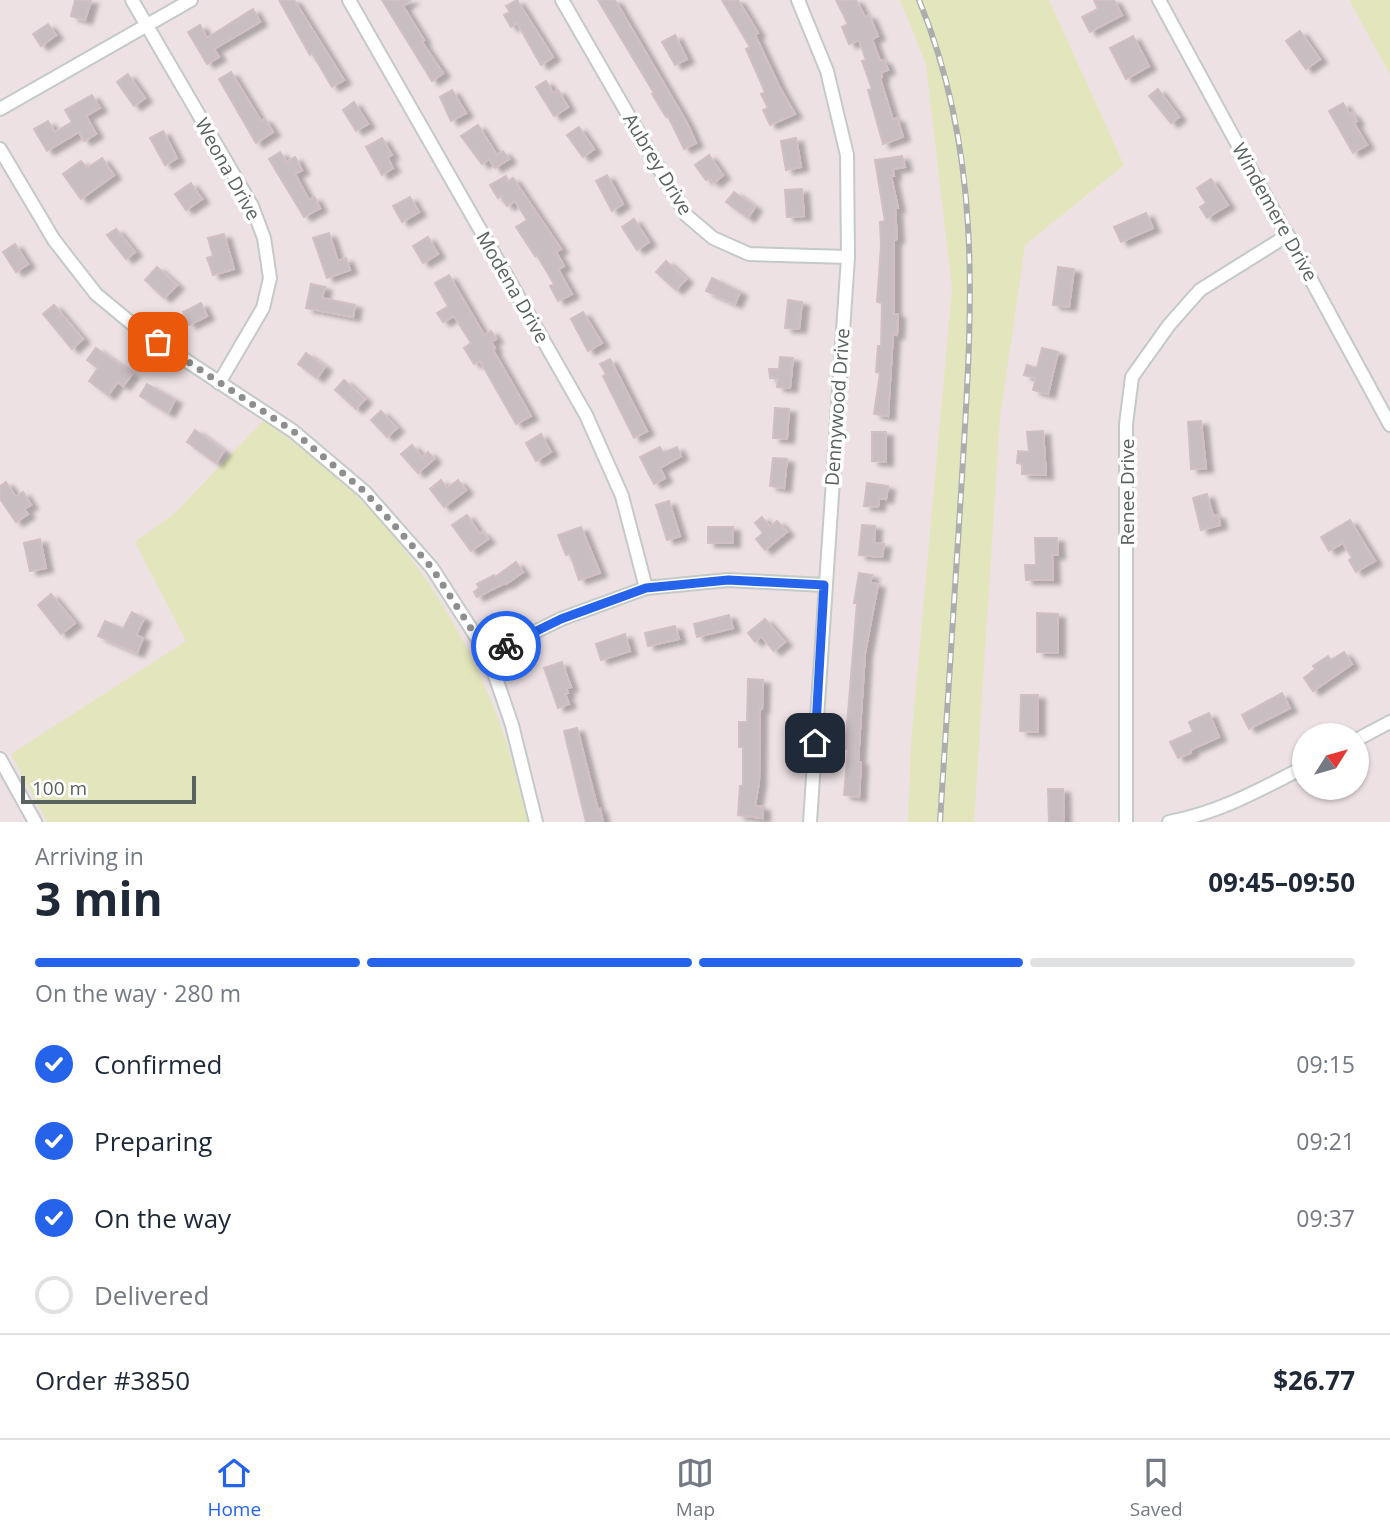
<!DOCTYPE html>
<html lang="en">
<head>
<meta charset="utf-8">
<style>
	body { margin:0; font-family:"Open Sans",sans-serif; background:#f6f6f7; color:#1f2937; height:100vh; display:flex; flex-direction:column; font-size:26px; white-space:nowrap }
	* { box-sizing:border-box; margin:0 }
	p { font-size:23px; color:#747a83 }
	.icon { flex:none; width:38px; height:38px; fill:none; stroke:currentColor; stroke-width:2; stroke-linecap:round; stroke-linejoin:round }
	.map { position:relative; height:822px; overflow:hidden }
	.side { display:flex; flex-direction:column; background:#fff; flex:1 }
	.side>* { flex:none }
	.needle { width:46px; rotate:53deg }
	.buttons { position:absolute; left:1292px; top:723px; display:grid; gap:14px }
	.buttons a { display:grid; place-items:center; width:77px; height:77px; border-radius:50%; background:#fff; box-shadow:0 2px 5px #0004; font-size:35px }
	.scale { position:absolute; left:21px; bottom:18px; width:175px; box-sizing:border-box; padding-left:7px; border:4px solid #59625f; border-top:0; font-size:19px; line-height:24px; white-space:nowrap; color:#59625f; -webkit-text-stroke:5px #fff; paint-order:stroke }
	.pin { position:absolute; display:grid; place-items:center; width:60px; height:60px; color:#fff; margin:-30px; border-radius:14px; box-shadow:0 4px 10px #0006 }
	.courier { position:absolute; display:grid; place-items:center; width:70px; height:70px; margin:-35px; border:5px solid #2563eb; border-radius:50%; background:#fff; color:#222; box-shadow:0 2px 9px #0007 }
	.overview em { font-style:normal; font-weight:700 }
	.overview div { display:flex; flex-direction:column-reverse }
	.overview { display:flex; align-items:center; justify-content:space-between; height:119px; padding:0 35px }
	h1 { font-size:46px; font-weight:700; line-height:52px }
	.bar { display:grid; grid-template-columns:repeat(4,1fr); gap:10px 7px; align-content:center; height:84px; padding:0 35px }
	.bar i { height:9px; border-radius:5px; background:#e0e1e3 }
	.bar .on { background:#2563eb }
	.bar p { grid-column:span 4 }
	.line { display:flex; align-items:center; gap:18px; padding:0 35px; border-top:2px solid #e0e1e3 }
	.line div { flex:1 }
	ol { padding:0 35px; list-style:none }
	li { display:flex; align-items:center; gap:21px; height:77px }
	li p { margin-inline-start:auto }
	li .icon { padding:7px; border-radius:50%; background:#2563eb; color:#fff; stroke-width:4 }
	li:last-child { color:#747a83 }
	li i { width:38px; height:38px; border:4px solid #e0e1e3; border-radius:50% }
	.dock { display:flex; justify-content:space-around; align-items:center; height:98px; border-top:2px solid #e0e1e3; background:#fff; font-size:19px; color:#747a83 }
	.dock a { display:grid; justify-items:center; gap:4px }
	.dock .on { color:#2563eb }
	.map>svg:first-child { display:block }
	.green { fill:#e3e6bc }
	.building { fill:#c8bdc1; stroke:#d2bfc4; stroke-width:2; filter:url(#shadow) }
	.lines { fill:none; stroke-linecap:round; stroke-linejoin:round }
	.minor-casing { stroke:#c3cac8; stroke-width:16 }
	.minor { stroke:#fff; stroke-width:12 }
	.rail-casing { stroke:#acaead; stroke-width:6 }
	.rail { stroke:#fff; stroke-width:3.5; stroke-dasharray:10; stroke-linecap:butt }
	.done { stroke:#8d8e8d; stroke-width:7; stroke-dasharray:0 12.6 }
	.route { stroke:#2563eb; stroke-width:9 }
	.labels { text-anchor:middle; stroke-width:7; stroke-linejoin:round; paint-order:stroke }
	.street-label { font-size:19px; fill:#59625f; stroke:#fff }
</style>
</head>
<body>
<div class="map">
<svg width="1390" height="822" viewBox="0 0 1390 822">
	<defs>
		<filter id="shadow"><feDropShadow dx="7" dy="4" stdDeviation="2" flood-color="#0004"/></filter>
	</defs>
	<rect width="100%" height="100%" fill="#ede1e3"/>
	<g class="green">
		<path d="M900 0H1049L1124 165 1025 245 1000 418 974 822H908L911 744 952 288 926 64Z"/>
		<path d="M1349 0H1390V74Z"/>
		<path d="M264 420C304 450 345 481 378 518 431 578 473 649 500 724 512 756 519 790 528 822H47L11 754 186 641 135 542 175 513Z"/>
	</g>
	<g class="building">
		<path d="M75 0H91L85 20 71 16Z"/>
		<path d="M279 0H294L344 80 332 87 312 53 310 55Z"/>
		<path d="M382 0H411L403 6 424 40 422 42 443 73 432 81Z"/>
		<path d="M517 0 553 57 541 65 517 23 511 27 504 15 510 12 506 6Z"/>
		<path d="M598 0H615L687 123 696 143 684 149 668 116 666 117 652 94 654 93Z"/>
		<path d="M722 0H738L758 33 755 35 779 86 795 114 770 125 763 110 768 108 761 94 765 92 746 49 750 47Z"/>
		<path d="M836 0H856L865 17 869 15 878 36 872 39 880 61 884 60 888 70 881 72 882 77 880 78 893 120 897 118 903 137 883 144 868 90 872 89 862 61 866 60 859 40 849 44 842 27 848 24Z"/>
		<path d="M1094 0H1114L1122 15 1090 32 1082 17 1098 9Z"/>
		<path d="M253 9 260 22 214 49 219 57 207 64 188 32 200 25 207 38Z"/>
		<path d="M48 24 56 35 41 46 33 34Z"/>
		<path d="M1300 31 1320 59 1306 69 1286 41Z"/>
		<path d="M675 35 687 59 675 65 662 42Z"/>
		<path d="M1133 36 1149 66 1126 79 1110 48Z"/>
		<path d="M231 72 261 121 265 119 273 132 256 143 219 79Z"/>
		<path d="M128 74 145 98 134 106 117 82Z"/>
		<path d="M546 81 553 93 558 90 568 107 554 116 536 87Z"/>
		<path d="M1158 89 1179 117 1171 123 1149 96Z"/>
		<path d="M452 90 466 113 451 121 440 97Z"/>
		<path d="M92 95 100 108 86 116 96 134 84 141 79 132 47 151 34 129 48 121 55 132 72 122 65 110Z"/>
		<path d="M354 102 368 124 356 131 343 110Z"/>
		<path d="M1343 103 1350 115 1352 113 1357 121 1354 123 1367 145 1353 153 1329 111Z"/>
		<path d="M478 125 497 155 503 151 509 159 495 168 489 159 482 164 461 136Z"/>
		<path d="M579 127 594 149 583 157 567 135Z"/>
		<path d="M163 131 177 158 165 165 150 138Z"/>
		<path d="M382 138 392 155 387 157 393 168 382 175 366 147Z"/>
		<path d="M796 138 801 167 786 170 781 141Z"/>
		<path d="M280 152 287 162 295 157 302 170 295 174 309 200 314 197 320 208 304 217 269 159Z"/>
		<path d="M709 155 723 175 714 183 710 178 706 180 695 165Z"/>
		<path d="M902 156 905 167 893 169 894 176H891L898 208H895L897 239 894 240V314H898L897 335 893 334 888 416 874 414 880 373 876 372 878 346H881L882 303 877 302 881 246 880 222 885 221 875 160Z"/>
		<path d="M102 158 114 175 81 199 63 174 81 161 87 168Z"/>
		<path d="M607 175 623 204 612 211 596 181Z"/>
		<path d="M506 176 508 181 513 178 561 249 556 252 564 266 558 269 572 294 558 301 550 286 554 284 537 255 535 256 516 227 527 220 515 201 507 206 501 196 498 198 490 185Z"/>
		<path d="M1211 179 1228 205 1207 218 1200 207 1206 203 1197 188Z"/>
		<path d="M191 183 202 199 186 210 175 194Z"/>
		<path d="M802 189 804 216 787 217 785 190Z"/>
		<path d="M734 192 755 207 748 218 726 202Z"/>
		<path d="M410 197 419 212 402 222 393 206Z"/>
		<path d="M1146 213 1153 228 1121 242 1114 227Z"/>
		<path d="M634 219 649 242 637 250 622 227Z"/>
		<path d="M116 229 135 252 126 259 107 235Z"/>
		<path d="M329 233 338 261 346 258 350 270 327 278 313 238Z"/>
		<path d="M224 234 234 269 213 275 207 258 213 256 208 238Z"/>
		<path d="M428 237 438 254 423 263 413 246Z"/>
		<path d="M15 244 28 264 16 272 3 252Z"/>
		<path d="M666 261 686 279 676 290 656 272Z"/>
		<path d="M157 267 177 285 164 298 145 280Z"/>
		<path d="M1058 267 1074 269 1069 307 1053 305Z"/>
		<path d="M449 275 484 335 491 331 496 339 491 342 495 348 493 350 531 416 516 424 480 361 474 364 464 348 471 343 454 316 443 322 437 313 448 306 435 283Z"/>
		<path d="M712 278 740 292 735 304 706 291Z"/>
		<path d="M311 284 325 287 322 298 355 305 353 317 306 308Z"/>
		<path d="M788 300 802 302 799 329 785 328Z"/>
		<path d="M201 303 207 316 189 325 183 312Z"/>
		<path d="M54 305 83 339 72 349 43 314Z"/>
		<path d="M583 312 602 343 588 351 571 319Z"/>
		<path d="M96 348 132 374 123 386 118 382 108 395 89 381 98 368 87 360Z"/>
		<path d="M1042 348 1058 352 1048 394 1033 390 1036 378 1024 375 1027 365 1037 368Z"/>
		<path d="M306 353 325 367 317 378 298 364Z"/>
		<path d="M780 357 793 358 790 388 777 387 778 378H770L769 369H779Z"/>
		<path d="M610 359 647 431 634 438 603 376 606 374 600 364Z"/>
		<path d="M344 380 365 399 356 409 335 390Z"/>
		<path d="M147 384 175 400 168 413 140 396Z"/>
		<path d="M775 408 789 409 787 439 773 438Z"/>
		<path d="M381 411 397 428 387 437 371 420Z"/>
		<path d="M1201 421 1206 468 1191 469 1188 422Z"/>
		<path d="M195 430 224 451 216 463 187 442Z"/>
		<path d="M1043 431 1046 475 1022 474V464L1017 463 1018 451 1029 452 1027 432Z"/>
		<path d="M872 432H886V462L872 461Z"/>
		<path d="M541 434 551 452 536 461 526 443Z"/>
		<path d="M412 445 422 457 428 452 434 459 418 473 401 454Z"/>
		<path d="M660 447 663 453 677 447 681 456 660 468 665 478 654 484 640 457Z"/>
		<path d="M773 458 787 459 784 488 770 486Z"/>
		<path d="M441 480 447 488 458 480 466 490 444 507 430 489Z"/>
		<path d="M6 482 16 497 23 492 31 505 24 509 28 514 16 522 0 499V486Z"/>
		<path d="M867 483 888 486 886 499 879 498 878 507 864 506Z"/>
		<path d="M1207 494 1213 516 1218 515 1220 525 1201 530 1193 498Z"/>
		<path d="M669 501 680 536 667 540 656 505Z"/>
		<path d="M467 515 480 534 482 532 488 539 471 551 452 525Z"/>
		<path d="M762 517 770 527 777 521 787 532 765 550 756 539 763 533 755 523Z"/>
		<path d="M1350 520 1375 561 1356 572 1349 560 1352 558 1343 543 1329 551 1321 537Z"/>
		<path d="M862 525 875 526 874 543 884 544 882 557 859 555Z"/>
		<path d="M581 527 600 573 579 580 570 554 566 555 558 535Z"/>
		<rect x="708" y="527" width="25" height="16"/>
		<path d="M1035 538H1057L1058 555H1052L1053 580H1026L1025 565H1036Z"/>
		<path d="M40 539 46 568 30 571 24 543Z"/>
		<path d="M516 562 523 572 506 584 505 583 477 597 474 592 479 588 477 584 494 575 495 577Z"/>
		<path d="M859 573 872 575 870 583 878 584 865 653 858 762H861L859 797 844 795 848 749H845L857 603H854Z"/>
		<path d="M51 594 75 623 61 634 38 605Z"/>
		<path d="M132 612 144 619 136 635 143 638 137 653 98 636 105 621 123 629Z"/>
		<path d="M1037 613 1058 614V653L1037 652Z"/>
		<path d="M729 615 733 628 697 637 694 624Z"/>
		<path d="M765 619 785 642 774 651 761 636 755 642 748 633Z"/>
		<path d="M675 626 679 639 648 646 645 633Z"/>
		<path d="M625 634 630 651 601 660 596 644Z"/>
		<path d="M1344 652 1352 664 1313 691 1304 678 1315 669 1313 666 1328 656 1331 660Z"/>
		<path d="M562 662 571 687 566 688 568 693 565 694 569 704 558 708 544 668Z"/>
		<path d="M748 679 763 680 762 709H760L759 782 755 806 763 807V818L738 815 740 786H743V747H739V722H747Z"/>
		<path d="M1282 693 1290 708 1249 729 1242 715Z"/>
		<path d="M1021 695H1038V732L1020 731Z"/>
		<path d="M1209 713 1219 737 1190 750 1191 753 1178 758 1170 742 1193 732 1189 722Z"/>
		<path d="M577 728 598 810 600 809 603 822H586L564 731Z"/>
		<path d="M1048 789H1063L1064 822H1049Z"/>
	</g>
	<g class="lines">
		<defs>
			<g id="minor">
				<path d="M132 0 252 206 264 238 270 278 263 308 219 383"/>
				<path d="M349 0 586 415 622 496 646 588"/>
				<path d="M562 0 686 215 713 238 749 254 848 257"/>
				<path d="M798 0 827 71 847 155 848 257 810 822"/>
				<path d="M1159 0 1390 425"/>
				<path d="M0 109 191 0"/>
				<path d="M0 149 54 240 96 294 137 328 293 431 365 492 432 568 488 655 512 725 536 822"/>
				<path d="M488 655 561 619 646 588 728 580 824 585"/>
				<path d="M1356 740 1390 722"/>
				<path d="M0 759 35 822"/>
				<path d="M1126 822V424L1132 377 1169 325 1200 290 1288 235"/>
				<path d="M1169 822C1218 813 1260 790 1304 767"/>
			</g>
		</defs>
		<use href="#minor" class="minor-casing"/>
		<use href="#minor" class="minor"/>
		<defs>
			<path id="rail" d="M919 0C986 162 971 323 961 493 954 603 947 712 940 822"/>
		</defs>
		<use href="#rail" class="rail-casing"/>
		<use href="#rail" class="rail"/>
	</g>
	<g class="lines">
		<path class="done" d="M158 342 293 431 365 492 432 568 488 655 506 646"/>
		<path class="route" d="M506 646 561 619 646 588 728 580 824 585 815 743"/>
	</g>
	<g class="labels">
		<g class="street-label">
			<text transform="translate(658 164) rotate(59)" y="7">Aubrey Drive</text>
			<text transform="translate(228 169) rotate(61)" y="7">Weona Drive</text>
			<text transform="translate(1275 212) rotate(61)" y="7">Windemere Drive</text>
			<text transform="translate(513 287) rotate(60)" y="7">Modena Drive</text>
			<text transform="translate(837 407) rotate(-86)" y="7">Dennywood Drive</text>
			<text transform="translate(1127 492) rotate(-90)" y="7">Renee Drive</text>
		</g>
	</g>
</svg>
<div class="buttons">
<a><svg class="needle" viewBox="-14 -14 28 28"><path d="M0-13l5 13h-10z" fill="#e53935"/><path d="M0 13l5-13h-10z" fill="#747a83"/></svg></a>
</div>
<div class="scale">100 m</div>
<div class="pin" style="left:158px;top:342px;background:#ea580c"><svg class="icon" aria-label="bag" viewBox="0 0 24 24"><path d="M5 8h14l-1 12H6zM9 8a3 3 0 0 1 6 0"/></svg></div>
<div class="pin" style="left:815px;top:743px;background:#1f2937"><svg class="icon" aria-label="home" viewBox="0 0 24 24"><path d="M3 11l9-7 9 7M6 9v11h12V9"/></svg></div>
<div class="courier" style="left:506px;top:646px"><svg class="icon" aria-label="bike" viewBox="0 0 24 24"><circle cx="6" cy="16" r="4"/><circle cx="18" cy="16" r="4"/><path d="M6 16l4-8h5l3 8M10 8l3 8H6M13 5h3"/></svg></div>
</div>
<section class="side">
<div class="overview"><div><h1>3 min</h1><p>Arriving in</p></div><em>09:45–09:50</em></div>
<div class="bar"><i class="on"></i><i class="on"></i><i class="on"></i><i></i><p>On the way · 280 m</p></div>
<ol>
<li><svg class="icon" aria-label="check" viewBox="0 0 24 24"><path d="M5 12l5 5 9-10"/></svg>Confirmed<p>09:15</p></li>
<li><svg class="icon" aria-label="check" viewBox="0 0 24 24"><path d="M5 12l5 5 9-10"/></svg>Preparing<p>09:21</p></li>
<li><svg class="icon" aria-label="check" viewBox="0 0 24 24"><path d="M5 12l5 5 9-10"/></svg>On the way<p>09:37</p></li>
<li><i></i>Delivered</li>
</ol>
<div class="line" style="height:91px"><div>Order #3850</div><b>$26.77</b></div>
</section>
<nav class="dock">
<a class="on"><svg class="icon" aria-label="home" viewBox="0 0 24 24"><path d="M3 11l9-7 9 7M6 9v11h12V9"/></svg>Home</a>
<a><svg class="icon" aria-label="map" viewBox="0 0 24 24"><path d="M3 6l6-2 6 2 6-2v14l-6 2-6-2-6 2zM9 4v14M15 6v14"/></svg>Map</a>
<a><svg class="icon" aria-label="saved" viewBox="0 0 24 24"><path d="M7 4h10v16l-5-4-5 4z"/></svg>Saved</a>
</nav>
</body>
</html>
